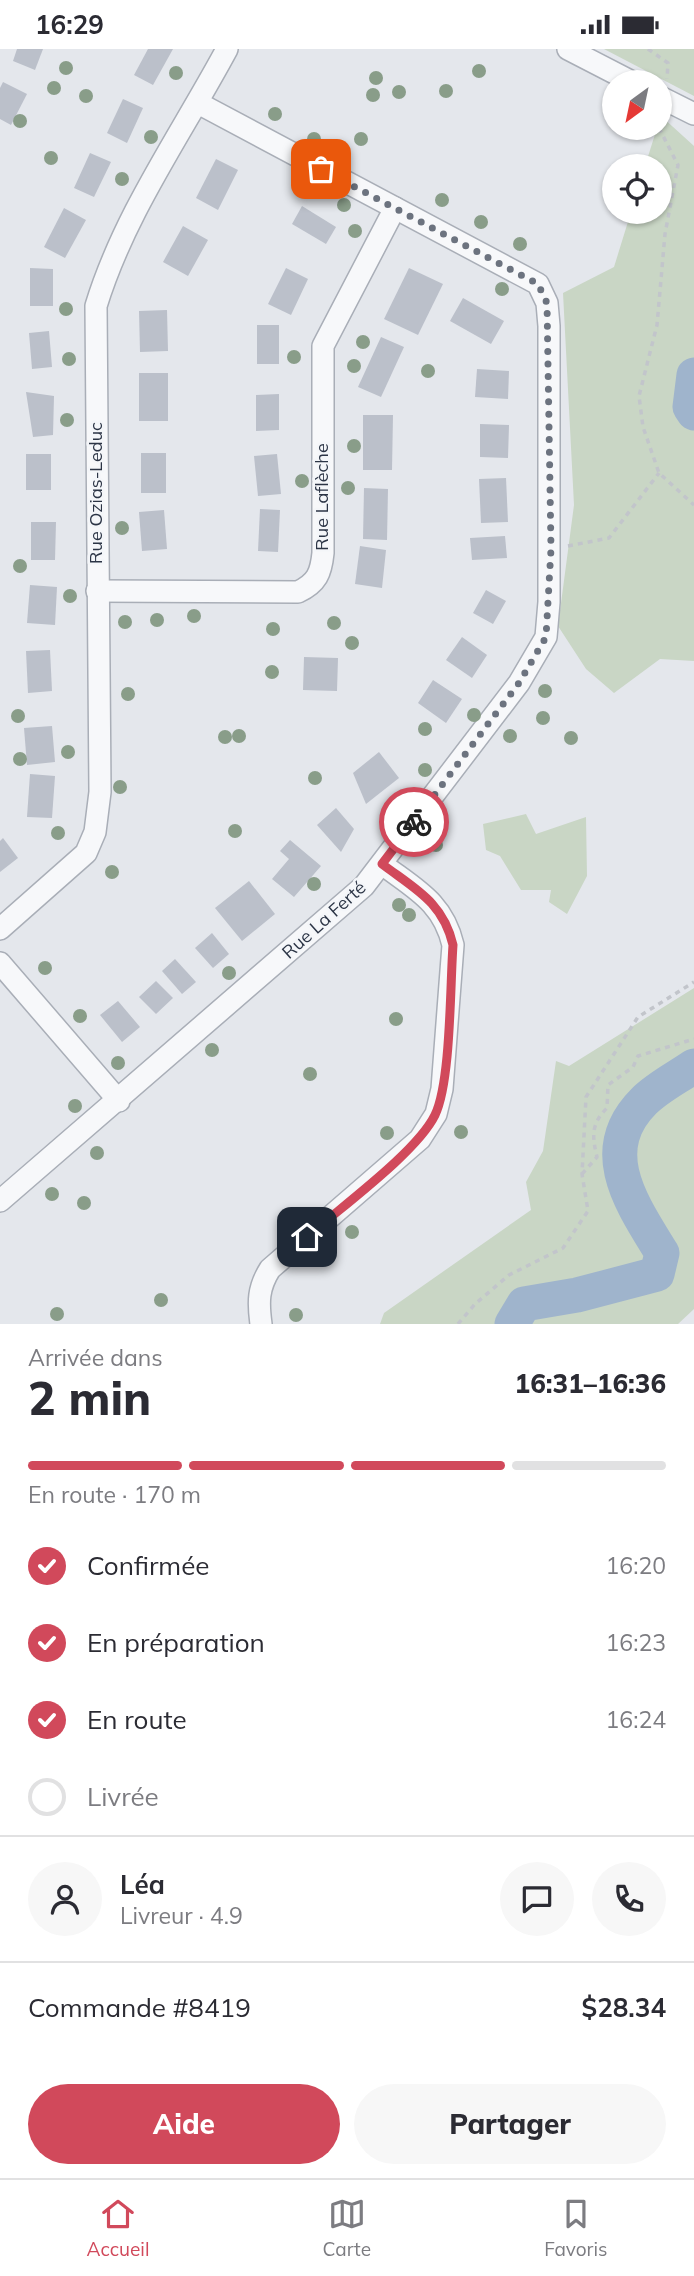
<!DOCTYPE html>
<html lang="fr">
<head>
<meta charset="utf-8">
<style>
	body { margin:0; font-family:Mulish,sans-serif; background:#f7f7f7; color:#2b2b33; height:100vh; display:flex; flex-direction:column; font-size:26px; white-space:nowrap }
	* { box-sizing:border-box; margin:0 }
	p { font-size:23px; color:#7c7c81 }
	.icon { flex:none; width:38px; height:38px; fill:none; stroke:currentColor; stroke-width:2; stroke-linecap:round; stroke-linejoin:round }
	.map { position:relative; height:1275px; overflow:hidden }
	.side { display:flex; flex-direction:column; background:#fff; flex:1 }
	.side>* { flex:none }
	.needle { width:46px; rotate:213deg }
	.fabs { position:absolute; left:602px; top:21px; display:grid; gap:14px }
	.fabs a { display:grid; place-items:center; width:70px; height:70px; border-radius:50%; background:#fff; box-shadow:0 2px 5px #0004; font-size:35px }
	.pin { position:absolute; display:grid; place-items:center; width:60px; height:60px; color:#fff; margin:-30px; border-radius:14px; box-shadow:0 4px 10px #0006 }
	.courier { position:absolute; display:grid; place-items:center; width:70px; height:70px; margin:-35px; border:5px solid #d1495b; border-radius:50%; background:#fff; color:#222; box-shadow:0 2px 9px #0007 }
	.headline em { font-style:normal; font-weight:800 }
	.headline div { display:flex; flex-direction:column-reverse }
	.headline { display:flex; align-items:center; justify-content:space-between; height:119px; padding:0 28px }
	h1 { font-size:46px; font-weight:800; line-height:52px }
	.bar { display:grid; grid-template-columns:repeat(4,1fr); gap:10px 7px; align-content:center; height:84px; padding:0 28px }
	.bar i { height:9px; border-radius:5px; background:#e1e1e2 }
	.bar .current { background:#d1495b }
	.bar p { grid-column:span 4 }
	.line { display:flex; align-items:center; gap:18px; padding:0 28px; border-top:2px solid #e1e1e2 }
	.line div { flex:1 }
	.round { display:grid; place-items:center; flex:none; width:74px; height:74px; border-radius:37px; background:#f7f7f7 }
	ol { padding:0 28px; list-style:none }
	li { display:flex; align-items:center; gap:21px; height:77px }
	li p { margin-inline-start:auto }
	li .icon { padding:7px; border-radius:50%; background:#d1495b; color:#fff; stroke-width:4 }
	li:last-child { color:#7c7c81 }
	li i { width:38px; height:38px; border:4px solid #e1e1e2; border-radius:50% }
	.action { display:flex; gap:14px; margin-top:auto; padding:14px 28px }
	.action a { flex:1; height:80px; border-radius:42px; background:#d1495b; color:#fff; font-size:28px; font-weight:800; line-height:80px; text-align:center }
	.action a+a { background:#f7f7f7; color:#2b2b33 }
	.status { display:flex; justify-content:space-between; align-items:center; height:49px; padding:0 35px; background:#fff; direction:ltr }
	.status svg { height:19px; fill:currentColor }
	.tab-bar { display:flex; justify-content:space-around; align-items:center; height:98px; border-top:2px solid #e1e1e2; background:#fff; font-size:19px; color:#7c7c81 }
	.tab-bar a { display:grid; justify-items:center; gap:4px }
	.tab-bar .current { color:#d1495b }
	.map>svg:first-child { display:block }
	.green { fill:#c9d6c5 }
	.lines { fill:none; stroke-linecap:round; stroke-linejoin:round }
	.river { stroke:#9fb4cc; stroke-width:35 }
	.building { fill:#bbc0ca }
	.minor-casing { stroke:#a9aeb7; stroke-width:24 }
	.path { stroke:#c2c5cb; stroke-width:3.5; stroke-dasharray:5 5; stroke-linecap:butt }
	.minor { stroke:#f7f8fa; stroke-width:21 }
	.tree { fill:#899d89 }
	.done { stroke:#6c737f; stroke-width:7; stroke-dasharray:0 12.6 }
	.route { stroke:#d1495b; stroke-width:9 }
	.labels { text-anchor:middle; stroke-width:5; stroke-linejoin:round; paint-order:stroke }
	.street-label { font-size:18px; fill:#2b3445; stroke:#f4f6f9 }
</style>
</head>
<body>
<div class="status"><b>16:29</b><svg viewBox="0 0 49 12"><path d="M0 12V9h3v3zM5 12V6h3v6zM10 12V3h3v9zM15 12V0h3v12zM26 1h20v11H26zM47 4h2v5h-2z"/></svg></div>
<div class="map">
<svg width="694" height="1275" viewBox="0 0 694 1275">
	<rect width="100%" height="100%" fill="#e4e7ec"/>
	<g class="green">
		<path d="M604 0H694V47Z"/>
		<path d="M661 67 694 97V612L660 610 614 644 586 620 558 577 574 456 563 244 614 218 631 163H660V117H645L657 79H660Z"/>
		<path d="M526 765 536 785 586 768 587 827 567 865 549 853 551 841H521L500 807 486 801 483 775Z"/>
		<path d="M694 939V1260L678 1275H380L384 1264 531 1161 526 1133 543 1102 556 1012 569 1017Z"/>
	</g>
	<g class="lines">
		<g class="river">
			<path d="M694 326 690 358 694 364"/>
			<path d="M512 1275 524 1255 577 1246 657 1225 662 1204C632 1155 594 1102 644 1052 658 1038 678 1028 694 1017"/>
		</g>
	</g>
	<g class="building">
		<path d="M17 0H43L35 21 13 12Z"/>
		<path d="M148 0H173L153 36 134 26Z"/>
		<path d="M3 33 27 45 11 76 0 70V39Z"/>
		<path d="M123 50 143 59 127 94 107 84Z"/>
		<path d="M90 104 111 113 94 148 74 139Z"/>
		<path d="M216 110 238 121 218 161 196 149Z"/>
		<path d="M302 157 336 178 326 195 292 175Z"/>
		<path d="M64 159 86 171 65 209 44 198Z"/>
		<path d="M183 177 208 191 188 227 163 213Z"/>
		<path d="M30 219 53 220V257H30Z"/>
		<path d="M286 219 308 230 291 266 268 255Z"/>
		<path d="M409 219 443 235 418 286 384 270Z"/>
		<path d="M463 249 504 272 491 295 450 272Z"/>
		<path d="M167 261 168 302 140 303 139 262Z"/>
		<rect x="257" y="276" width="22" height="39"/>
		<path d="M49 282 52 318 32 320 29 284Z"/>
		<path d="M381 288 404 298 381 348 358 338Z"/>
		<path d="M477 320 509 322 508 350 475 348Z"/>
		<rect x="139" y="324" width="29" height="48"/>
		<path d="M26 343 54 347 53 386 33 388Z"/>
		<path d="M279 345V381L256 382V346Z"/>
		<path d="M363 366H393L392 421H363Z"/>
		<path d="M480 375 509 376 508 409 480 408Z"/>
		<rect x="141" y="404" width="25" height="40"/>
		<rect x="26" y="405" width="25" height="36"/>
		<path d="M277 405 281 445 258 447 254 407Z"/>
		<path d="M506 429 508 473 481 474 479 430Z"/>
		<path d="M364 439 388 440 387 491 363 490Z"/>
		<path d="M260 460 280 461 278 503 258 502Z"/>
		<path d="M164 461 167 500 142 502 139 463Z"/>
		<path d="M31 473H56L55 511H31Z"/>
		<path d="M505 487 507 509 472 511 470 489Z"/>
		<path d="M360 497 386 501 382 539 355 535Z"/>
		<path d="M30 536 57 538 55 576 27 574Z"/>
		<path d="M486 541 506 552 493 575 473 564Z"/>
		<path d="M462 588 487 606 472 629 446 611Z"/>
		<path d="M50 601 52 642 28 644 26 602Z"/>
		<path d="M304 608 338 609 337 642 303 641Z"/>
		<path d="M433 631 462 650 446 674 418 654Z"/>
		<path d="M52 677 55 713 27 716 24 679Z"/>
		<path d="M379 703 399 729 366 755 353 724Z"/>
		<path d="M30 725 55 727 52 769 27 768Z"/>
		<path d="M336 759 354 780 341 803 317 776Z"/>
		<path d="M3 789 18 809 0 823V792Z"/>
		<path d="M290 791 321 817 294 848 272 830 289 810 280 802Z"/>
		<path d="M249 832 275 865 242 892 215 859Z"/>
		<path d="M212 884 229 905 213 919 195 899Z"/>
		<path d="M175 910 196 933 182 945 162 922Z"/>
		<path d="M156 932 173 949 156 965 139 948Z"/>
		<path d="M118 952 140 978 122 993 100 966Z"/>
	</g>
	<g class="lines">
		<defs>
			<g id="minor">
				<path d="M568 0 632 33"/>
				<path d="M660 48 694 65"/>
				<path d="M97 542 298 543C317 534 321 524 323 504V297L395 159"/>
				<path d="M0 880 86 804 95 783 100 743 96 257C124 165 182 84 227 0"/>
				<path d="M0 914 119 1052"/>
				<path d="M0 1152 364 837 519 634 546 588 549 553V277L547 254 538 235 198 54"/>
				<path d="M261 1275C258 1253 258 1239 270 1220L420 1090 436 1065 442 1040 453 896C443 853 415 840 382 815"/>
			</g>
		</defs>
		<use href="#minor" class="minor-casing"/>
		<g class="path">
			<path d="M648 0 668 14 667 30"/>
			<path d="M659 79 678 116 665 185 657 276 639 347 643 378 659 424 694 456"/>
			<path d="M568 497 609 489 659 424"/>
			<path d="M582 1125 597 1108C592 1087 591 1075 607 1059L608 1036 633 1018 638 1007 694 990"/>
			<path d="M458 1275 475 1255 509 1226 563 1199 588 1162 582 1125 586 1048 638 968 694 933"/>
		</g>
		<use href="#minor" class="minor"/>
	</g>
	<g class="tree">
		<circle cx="66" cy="19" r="7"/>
		<circle cx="479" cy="22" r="7"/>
		<circle cx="176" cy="24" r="7"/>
		<circle cx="376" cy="29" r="7"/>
		<circle cx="54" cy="39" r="7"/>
		<circle cx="446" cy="42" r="7"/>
		<circle cx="399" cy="43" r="7"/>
		<circle cx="373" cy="46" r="7"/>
		<circle cx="86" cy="47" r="7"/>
		<circle cx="275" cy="65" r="7"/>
		<circle cx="20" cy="72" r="7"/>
		<circle cx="151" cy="88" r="7"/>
		<circle cx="314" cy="90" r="7"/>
		<circle cx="361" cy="90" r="7"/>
		<circle cx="51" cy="109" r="7"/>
		<circle cx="122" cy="130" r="7"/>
		<circle cx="442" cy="151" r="7"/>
		<circle cx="344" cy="156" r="7"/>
		<circle cx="481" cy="173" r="7"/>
		<circle cx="355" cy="182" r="7"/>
		<circle cx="520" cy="195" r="7"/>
		<circle cx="502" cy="240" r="7"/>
		<circle cx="66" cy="260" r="7"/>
		<circle cx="363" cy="293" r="7"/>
		<circle cx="294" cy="308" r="7"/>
		<circle cx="69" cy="310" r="7"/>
		<circle cx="354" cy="317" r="7"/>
		<circle cx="428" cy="322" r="7"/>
		<circle cx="67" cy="371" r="7"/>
		<circle cx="354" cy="397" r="7"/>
		<circle cx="302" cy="432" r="7"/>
		<circle cx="348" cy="439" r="7"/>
		<circle cx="122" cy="479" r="7"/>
		<circle cx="20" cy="517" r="7"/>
		<circle cx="70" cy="547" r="7"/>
		<circle cx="194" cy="567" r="7"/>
		<circle cx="157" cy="571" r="7"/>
		<circle cx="125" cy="573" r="7"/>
		<circle cx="334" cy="574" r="7"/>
		<circle cx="273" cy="580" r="7"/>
		<circle cx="352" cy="594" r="7"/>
		<circle cx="272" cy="623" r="7"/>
		<circle cx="545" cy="642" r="7"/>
		<circle cx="128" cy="645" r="7"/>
		<circle cx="474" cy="666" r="7"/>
		<circle cx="18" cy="667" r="7"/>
		<circle cx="543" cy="669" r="7"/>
		<circle cx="425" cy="680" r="7"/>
		<circle cx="239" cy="687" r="7"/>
		<circle cx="510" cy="687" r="7"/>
		<circle cx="225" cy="688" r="7"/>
		<circle cx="571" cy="689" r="7"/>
		<circle cx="68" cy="703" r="7"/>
		<circle cx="20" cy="710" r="7"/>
		<circle cx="425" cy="721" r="7"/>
		<circle cx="315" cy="729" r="7"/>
		<circle cx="120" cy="738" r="7"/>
		<circle cx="235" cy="782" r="7"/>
		<circle cx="58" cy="784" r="7"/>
		<circle cx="436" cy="796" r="7"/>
		<circle cx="112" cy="823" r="7"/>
		<circle cx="314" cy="835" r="7"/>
		<circle cx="399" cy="856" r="7"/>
		<circle cx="409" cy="866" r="7"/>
		<circle cx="45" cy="919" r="7"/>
		<circle cx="229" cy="924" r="7"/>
		<circle cx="80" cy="967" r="7"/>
		<circle cx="396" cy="970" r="7"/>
		<circle cx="212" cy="1001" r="7"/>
		<circle cx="118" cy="1014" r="7"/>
		<circle cx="310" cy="1025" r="7"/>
		<circle cx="75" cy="1057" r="7"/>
		<circle cx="461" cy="1083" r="7"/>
		<circle cx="387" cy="1084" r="7"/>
		<circle cx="97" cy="1104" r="7"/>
		<circle cx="52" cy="1145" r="7"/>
		<circle cx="84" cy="1154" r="7"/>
		<circle cx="352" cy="1183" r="7"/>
		<circle cx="161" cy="1251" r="7"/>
		<circle cx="57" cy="1265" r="7"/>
		<circle cx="296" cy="1266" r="7"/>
	</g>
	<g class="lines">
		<path class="done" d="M321 120 538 235 547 254 551 500 546 588 519 634 414 773"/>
		<path class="route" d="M307 1188C341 1158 417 1103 435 1066 451 1033 450 937 453 896 443 853 415 840 382 815L414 773"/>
	</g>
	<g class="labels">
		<g class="street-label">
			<text transform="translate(96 444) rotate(-90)" y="6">Rue Ozias-Leduc</text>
			<text transform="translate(322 448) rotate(-90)" y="6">Rue Laflèche</text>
			<text transform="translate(324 871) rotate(-42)" y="6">Rue La Ferté</text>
		</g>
	</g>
</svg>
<div class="fabs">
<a><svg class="needle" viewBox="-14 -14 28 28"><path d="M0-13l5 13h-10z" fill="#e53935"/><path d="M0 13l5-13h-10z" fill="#7c7c81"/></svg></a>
<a><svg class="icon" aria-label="locate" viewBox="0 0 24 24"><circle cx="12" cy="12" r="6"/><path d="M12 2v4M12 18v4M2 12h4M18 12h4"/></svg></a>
</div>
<div class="pin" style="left:321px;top:120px;background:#ea580c"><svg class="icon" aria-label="bag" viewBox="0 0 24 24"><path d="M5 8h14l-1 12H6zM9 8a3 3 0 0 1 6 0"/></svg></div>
<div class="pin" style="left:307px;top:1188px;background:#1f2937"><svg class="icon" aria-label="home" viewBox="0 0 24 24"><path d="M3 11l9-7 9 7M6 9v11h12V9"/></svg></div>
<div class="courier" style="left:414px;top:773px"><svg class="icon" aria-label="bike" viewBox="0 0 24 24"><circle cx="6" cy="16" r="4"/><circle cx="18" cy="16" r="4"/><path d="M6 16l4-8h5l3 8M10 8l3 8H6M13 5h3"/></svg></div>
</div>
<section class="side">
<div class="headline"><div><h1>2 min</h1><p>Arrivée dans</p></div><em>16:31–16:36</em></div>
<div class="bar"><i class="current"></i><i class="current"></i><i class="current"></i><i></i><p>En route · 170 m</p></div>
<ol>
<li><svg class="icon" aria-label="check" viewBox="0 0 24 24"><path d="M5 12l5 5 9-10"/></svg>Confirmée<p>16:20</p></li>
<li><svg class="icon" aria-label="check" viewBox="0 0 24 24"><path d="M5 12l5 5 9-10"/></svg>En préparation<p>16:23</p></li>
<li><svg class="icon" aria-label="check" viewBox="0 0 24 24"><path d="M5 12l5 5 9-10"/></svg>En route<p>16:24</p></li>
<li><i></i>Livrée</li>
</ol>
<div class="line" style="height:126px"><a class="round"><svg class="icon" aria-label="person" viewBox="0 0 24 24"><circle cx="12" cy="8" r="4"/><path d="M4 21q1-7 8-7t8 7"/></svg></a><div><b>Léa</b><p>Livreur · 4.9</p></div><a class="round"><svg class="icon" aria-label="chat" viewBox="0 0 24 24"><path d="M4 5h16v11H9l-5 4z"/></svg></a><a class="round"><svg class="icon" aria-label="phone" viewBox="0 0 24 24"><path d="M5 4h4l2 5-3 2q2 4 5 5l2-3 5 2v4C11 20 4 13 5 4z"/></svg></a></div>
<div class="line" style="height:91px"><div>Commande #8419</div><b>$28.34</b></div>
<div class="action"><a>Aide</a><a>Partager</a></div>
</section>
<nav class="tab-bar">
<a class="current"><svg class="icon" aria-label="home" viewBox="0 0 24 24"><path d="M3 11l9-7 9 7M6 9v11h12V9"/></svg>Accueil</a>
<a><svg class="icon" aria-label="map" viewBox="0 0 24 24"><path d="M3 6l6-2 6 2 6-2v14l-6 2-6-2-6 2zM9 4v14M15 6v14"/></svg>Carte</a>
<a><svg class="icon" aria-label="saved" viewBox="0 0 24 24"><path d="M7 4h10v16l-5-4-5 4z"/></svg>Favoris</a>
</nav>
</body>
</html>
